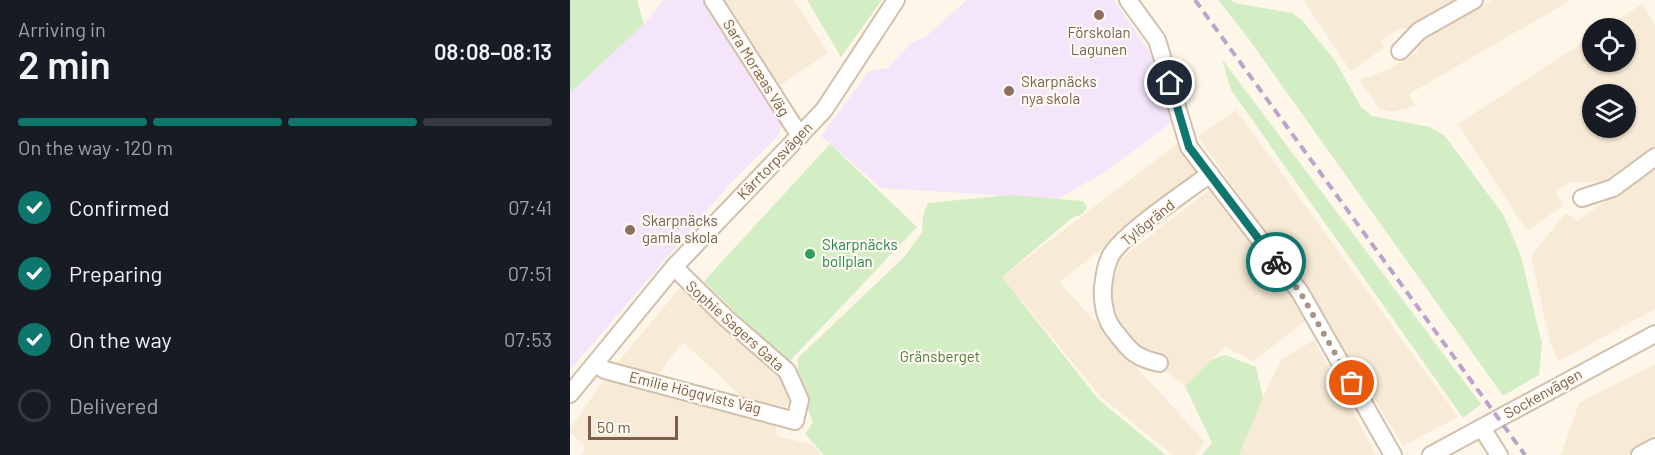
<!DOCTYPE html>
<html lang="en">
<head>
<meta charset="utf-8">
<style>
	body { margin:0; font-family:Barlow,sans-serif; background:#20242c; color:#f1f3f6; height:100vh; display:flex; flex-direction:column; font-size:22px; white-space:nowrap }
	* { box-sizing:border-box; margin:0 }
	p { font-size:20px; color:#9ea1a6 }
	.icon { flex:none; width:33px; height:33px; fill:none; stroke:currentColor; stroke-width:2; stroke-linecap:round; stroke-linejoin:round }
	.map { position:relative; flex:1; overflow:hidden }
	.side { display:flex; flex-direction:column; background:#171b24; width:570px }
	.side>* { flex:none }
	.tools { position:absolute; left:1012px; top:18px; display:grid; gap:12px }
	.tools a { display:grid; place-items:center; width:54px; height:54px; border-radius:50%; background:#171b24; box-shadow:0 2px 4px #0004; font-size:30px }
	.scale { position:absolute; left:18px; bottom:15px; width:90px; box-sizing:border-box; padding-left:6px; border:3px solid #7c5e49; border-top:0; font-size:16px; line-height:21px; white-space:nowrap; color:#7c5e49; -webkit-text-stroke:4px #fffaf1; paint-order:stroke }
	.pin { position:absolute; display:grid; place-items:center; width:51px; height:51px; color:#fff; margin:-26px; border:3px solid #fff; border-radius:50%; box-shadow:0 2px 6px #0007 }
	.courier { position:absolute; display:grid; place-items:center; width:60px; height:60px; margin:-30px; border:4px solid #0f766e; border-radius:50%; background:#fff; color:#222; box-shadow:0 2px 8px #0007 }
	.head em { font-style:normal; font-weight:600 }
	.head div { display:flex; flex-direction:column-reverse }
	.head { display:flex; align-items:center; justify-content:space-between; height:102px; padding:0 18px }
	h1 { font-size:39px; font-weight:600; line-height:45px }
	.bar { display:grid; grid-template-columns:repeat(4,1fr); gap:9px 6px; align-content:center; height:72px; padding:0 18px }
	.bar i { height:8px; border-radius:4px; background:#363941 }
	.bar .on { background:#0f766e }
	.bar p { grid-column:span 4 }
	ol { padding:0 18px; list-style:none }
	li { display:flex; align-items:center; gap:18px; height:66px }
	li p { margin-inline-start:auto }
	li .icon { padding:6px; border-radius:50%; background:#0f766e; color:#fff; stroke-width:4 }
	li:last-child { color:#9ea1a6 }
	li i { width:33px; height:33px; border:3px solid #363941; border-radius:50% }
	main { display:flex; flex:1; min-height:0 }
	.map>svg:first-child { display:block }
	.residential { fill:#f7ead6; fill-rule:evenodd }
	.education { fill:#f4e5fb }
	.green { fill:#d3eec5 }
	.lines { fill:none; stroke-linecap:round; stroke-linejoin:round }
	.minor-casing { stroke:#d3bfac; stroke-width:20 }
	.minor { stroke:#fff; stroke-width:16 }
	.rail { stroke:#bba4cb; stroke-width:4; stroke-dasharray:9 6; stroke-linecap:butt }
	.done { stroke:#aa9481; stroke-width:6; stroke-dasharray:0 10.8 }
	.route { stroke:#0f766e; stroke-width:8 }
	.education-dot { fill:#8d6e63; stroke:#fffaf1; stroke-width:2 }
	.leisure-dot { fill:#2e9e5b; stroke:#fffaf1; stroke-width:2 }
	.labels { text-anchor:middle; stroke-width:4.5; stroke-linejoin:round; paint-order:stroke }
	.education-label { font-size:15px; fill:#785e54; stroke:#fffaf1; text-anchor:start }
	.street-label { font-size:15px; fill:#7c5e49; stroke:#fffaf1 }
	.leisure-label { font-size:15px; fill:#27864d; stroke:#fffaf1; text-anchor:start }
	.park-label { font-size:15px; fill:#4c7d3c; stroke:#fffaf1 }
</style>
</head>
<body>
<main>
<section class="side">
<div class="head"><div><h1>2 min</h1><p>Arriving in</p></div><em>08:08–08:13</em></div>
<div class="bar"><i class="on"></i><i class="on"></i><i class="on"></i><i></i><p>On the way · 120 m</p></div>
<ol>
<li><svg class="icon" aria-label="check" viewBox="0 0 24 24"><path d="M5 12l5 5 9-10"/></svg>Confirmed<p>07:41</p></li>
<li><svg class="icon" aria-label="check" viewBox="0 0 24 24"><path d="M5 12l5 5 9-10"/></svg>Preparing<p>07:51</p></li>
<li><svg class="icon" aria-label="check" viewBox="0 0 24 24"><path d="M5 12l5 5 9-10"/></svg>On the way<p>07:53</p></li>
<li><i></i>Delivered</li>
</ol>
</section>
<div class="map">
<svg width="1085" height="455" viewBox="0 0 1085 455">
	<rect width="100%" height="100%" fill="#fef7e9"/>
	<g class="residential">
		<path d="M151 0H224L258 53 206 88Z"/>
		<path d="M733 0H893L838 30 831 28 811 40 814 48 781 71Z"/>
		<path d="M922 0H1001L839 94 846 106 822 112 809 109 790 80 821 68 847 52 850 40Z"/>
		<path d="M1072 4 1085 26V149L1037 182H1001L986 191 993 206 957 231 888 124 1023 36V62H1056V28H1035ZM1023 94H1056V128H1023Z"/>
		<path d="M666 110 888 417 833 446 750 309 628 137Z"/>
		<path d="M607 144 631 172 489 282 635 442 625 455H603L531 397 432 277Z"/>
		<path d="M1085 166V309L989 361 980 343 961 256 996 213 1007 221Z"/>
		<path d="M641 189 738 319 683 361 655 347 615 386 560 345 537 302 550 259Z"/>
		<path d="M118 278 235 383 211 412 181 405 113 342 85 379 43 368Z"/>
		<path d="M744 340 806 455H669L693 397 711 360Z"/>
		<path d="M1085 364V438L1057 455H991L1009 403Z"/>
		<path d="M35 379 205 423 207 436 243 445 251 455H12L15 445 0 433V428Z"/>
	</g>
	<g class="education">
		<path d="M94 0H134L212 125 208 136 159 185 0 370V93L74 24Z"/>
		<path d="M397 0H544L579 51 604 121 533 173 488 199 311 188 251 136 299 71 318 68 341 43 355 37Z"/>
	</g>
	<g class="green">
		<path d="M0 0H67L74 24 0 93Z"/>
		<path d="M237 0H312L271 57Z"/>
		<path d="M648 0H661L665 3 722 13 732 20 766 62 791 107 802 116 860 127 875 136 934 216 951 256 972 344 969 375 933 396 676 35Z"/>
		<path d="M652 59 911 404 893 418 661 90Z"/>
		<path d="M260 144 347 227 217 364 134 281Z"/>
		<path d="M439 195 513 201 517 207 513 214 502 218 432 277 528 399 596 455H254L235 434 243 422 227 382 228 358 334 257 352 232 353 215 358 203Z"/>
		<path d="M655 355 686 367 693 397 669 455H632L642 443 615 386 641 360Z"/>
	</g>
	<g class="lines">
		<defs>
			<g id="minor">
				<path d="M143 0 230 136"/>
				<path d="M558 0 587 40 619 147 730 292 823 455"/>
				<path d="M830 51 849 31 904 0"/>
				<path d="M1012 198 1043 188 1085 157"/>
				<path d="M589 363C562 357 559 349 543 329 536 320 534 310 533 299 532 286 535 267 541 255 554 233 617 191 640 174"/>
				<path d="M25 364 35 370 225 421 230 400 217 371 156 318 104 267"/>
				<path d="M0 394 104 267 254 110 326 0"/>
				<path d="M912 428 929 455"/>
				<path d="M861 455 1085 334"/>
				<path d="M1070 455 1085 447"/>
			</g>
		</defs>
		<use href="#minor" class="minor-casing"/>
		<use href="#minor" class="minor"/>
		<path class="rail" d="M625 0 955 455"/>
	</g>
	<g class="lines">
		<path class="done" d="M706 262 730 292 782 383"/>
		<path class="route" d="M600 83 619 147 706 262"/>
	</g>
	<g class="education-dot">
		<circle cx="529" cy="15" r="6"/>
		<circle cx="439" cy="91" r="6"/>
		<circle cx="60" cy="230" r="6"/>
	</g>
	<circle class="leisure-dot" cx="240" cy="254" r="6"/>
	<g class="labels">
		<g class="education-label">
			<text x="529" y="38" text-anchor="middle">Förskolan<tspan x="529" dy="17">Lagunen</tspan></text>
			<text x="451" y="87">Skarpnäcks<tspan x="451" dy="17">nya skola</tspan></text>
			<text x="72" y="226">Skarpnäcks<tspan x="72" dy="17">gamla skola</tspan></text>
		</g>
		<g class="street-label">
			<text transform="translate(186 68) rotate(58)" y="5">Sara Moræas Väg</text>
			<text transform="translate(205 161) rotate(-46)" y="5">Kärrtorpsvägen</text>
			<text transform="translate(578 223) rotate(-39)" y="5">Tylögränd</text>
			<text transform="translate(165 326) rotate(42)" y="5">Sophie Sagers Gata</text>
			<text transform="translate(125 393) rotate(14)" y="5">Emilie Högqvists Väg</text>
			<text transform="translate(973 394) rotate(-29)" y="5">Sockenvägen</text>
		</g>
		<g class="leisure-label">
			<text x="252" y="250">Skarpnäcks<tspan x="252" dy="17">bollplan</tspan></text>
		</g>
		<g class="park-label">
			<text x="370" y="362">Gränsberget</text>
		</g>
	</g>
</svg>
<div class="tools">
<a><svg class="icon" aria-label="locate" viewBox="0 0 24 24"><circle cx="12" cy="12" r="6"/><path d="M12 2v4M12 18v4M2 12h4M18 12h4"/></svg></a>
<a><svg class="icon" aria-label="layers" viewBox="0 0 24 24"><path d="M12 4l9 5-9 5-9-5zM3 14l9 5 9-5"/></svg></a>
</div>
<div class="scale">50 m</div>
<div class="pin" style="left:782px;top:383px;background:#ea580c"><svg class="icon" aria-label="bag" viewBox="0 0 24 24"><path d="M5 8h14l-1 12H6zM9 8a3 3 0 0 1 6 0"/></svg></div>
<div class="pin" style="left:600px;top:83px;background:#1f2937"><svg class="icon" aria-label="home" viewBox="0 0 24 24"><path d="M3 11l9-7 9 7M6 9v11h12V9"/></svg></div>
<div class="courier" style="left:706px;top:262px"><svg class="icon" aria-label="bike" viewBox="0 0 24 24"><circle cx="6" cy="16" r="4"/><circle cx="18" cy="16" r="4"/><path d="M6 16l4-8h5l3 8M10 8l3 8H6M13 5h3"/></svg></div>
</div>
</main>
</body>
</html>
